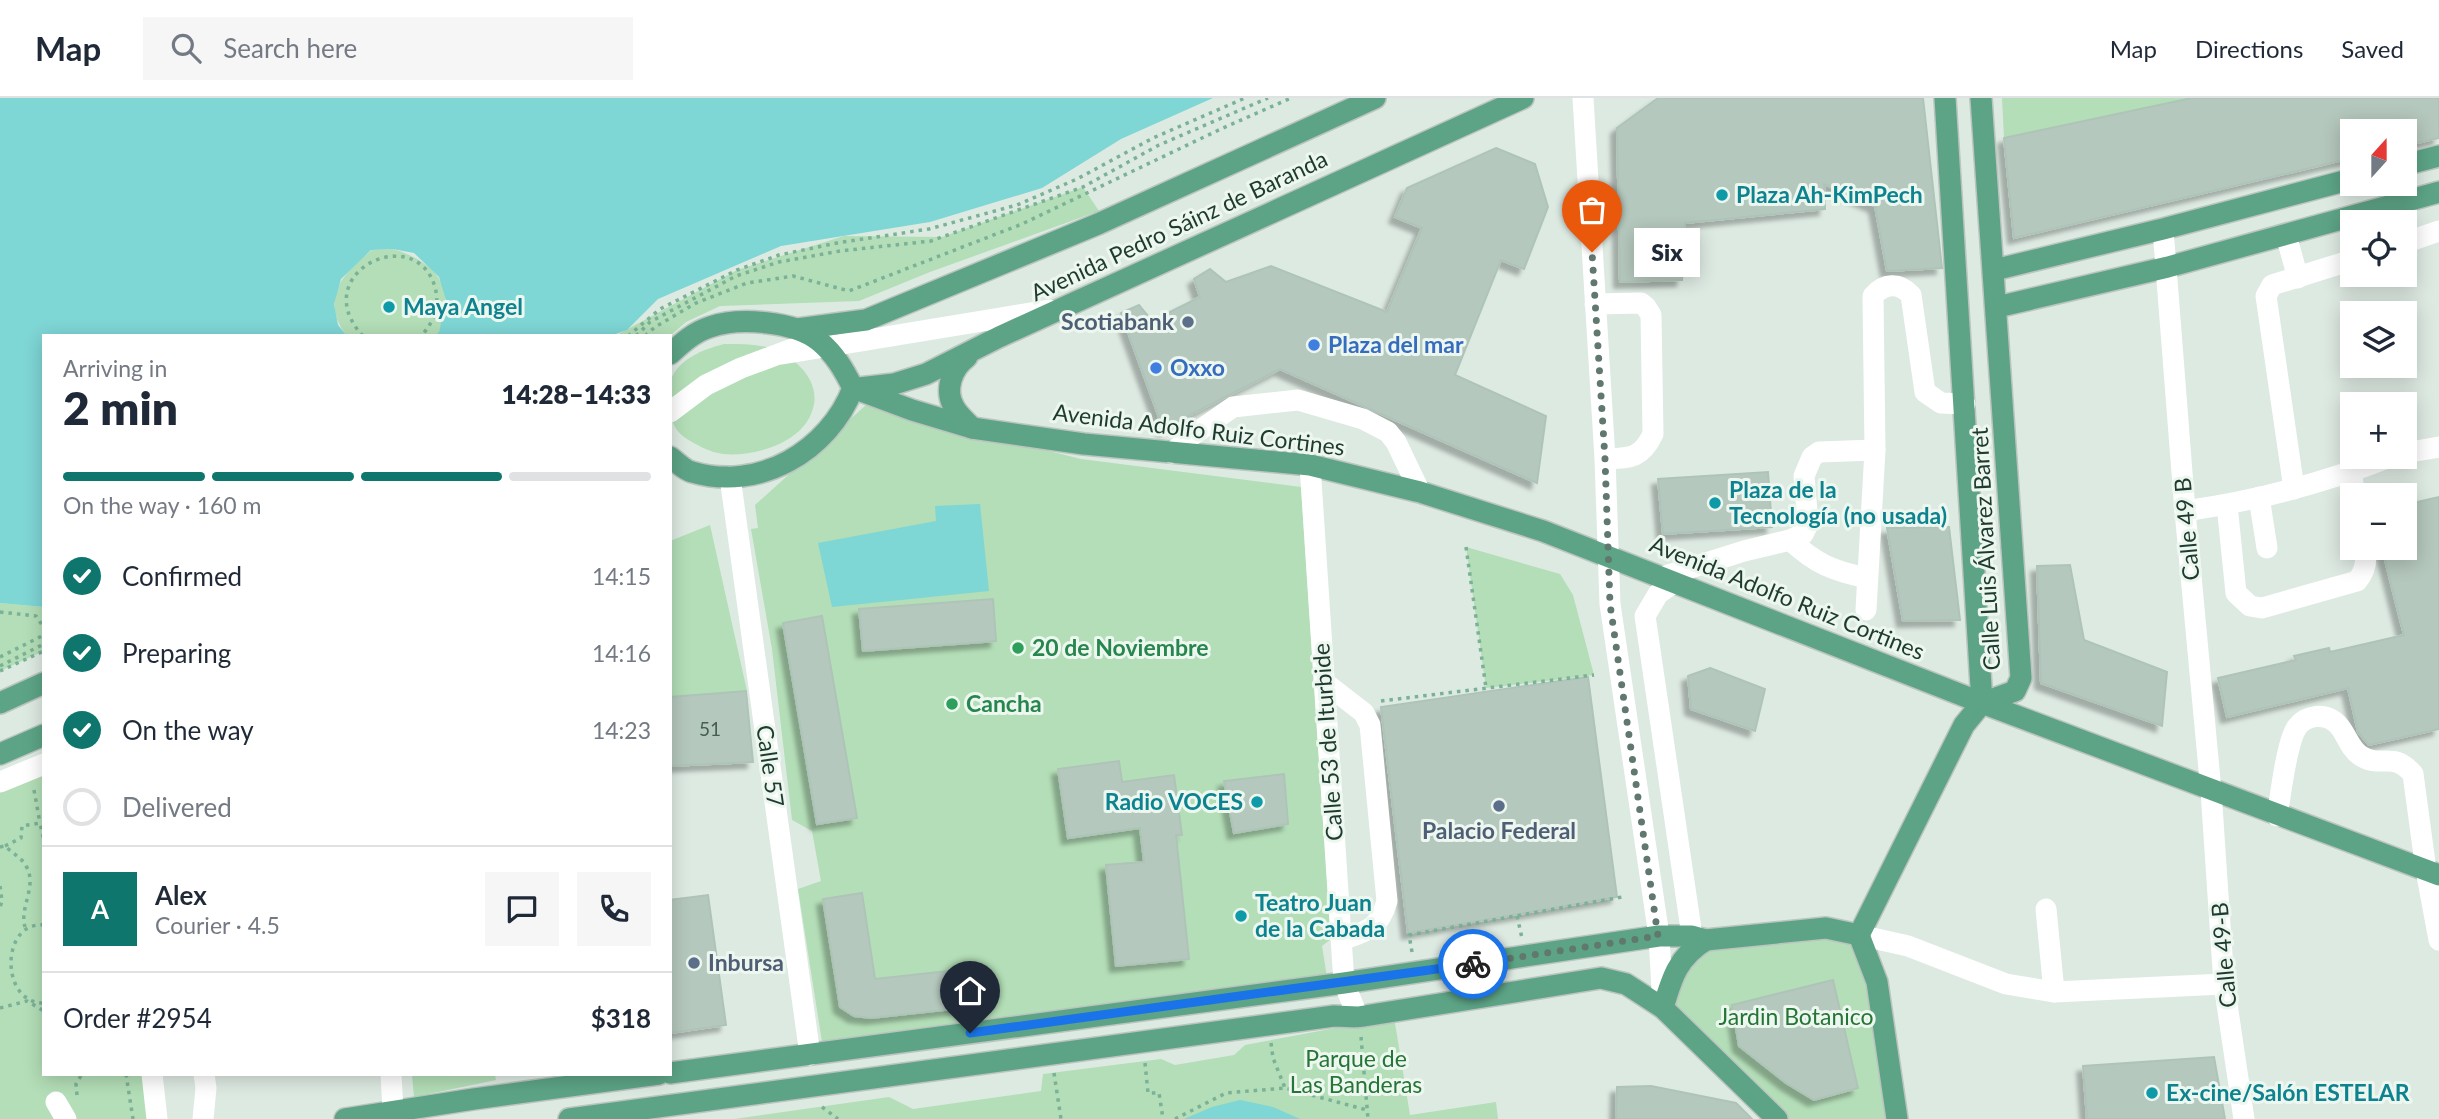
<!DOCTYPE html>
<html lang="en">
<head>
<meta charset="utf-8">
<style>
	body { margin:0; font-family:Lato,sans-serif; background:#f6f6f7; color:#1f2937; height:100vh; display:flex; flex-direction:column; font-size:26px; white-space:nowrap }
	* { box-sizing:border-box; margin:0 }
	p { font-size:23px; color:#747a83 }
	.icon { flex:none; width:38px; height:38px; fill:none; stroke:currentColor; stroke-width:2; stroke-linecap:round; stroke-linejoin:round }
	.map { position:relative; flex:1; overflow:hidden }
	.side { position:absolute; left:42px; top:236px; width:630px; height:742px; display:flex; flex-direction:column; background:#fff; border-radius:0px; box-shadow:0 4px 18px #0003 }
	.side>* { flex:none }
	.needle { width:46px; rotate:21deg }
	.buttons { position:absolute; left:2340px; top:21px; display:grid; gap:14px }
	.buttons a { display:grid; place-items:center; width:77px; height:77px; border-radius:0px; background:#fff; box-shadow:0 4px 18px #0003; font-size:35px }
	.pin { position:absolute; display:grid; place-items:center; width:60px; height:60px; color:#fff; margin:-72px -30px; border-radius:50% 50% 50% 0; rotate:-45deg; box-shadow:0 0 7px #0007 }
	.pin .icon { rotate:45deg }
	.courier { position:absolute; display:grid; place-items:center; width:70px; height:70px; margin:-35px; border:5px solid #1a73e8; border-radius:50%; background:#fff; color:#222; box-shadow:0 2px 9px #0007 }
	.bubble { position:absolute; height:49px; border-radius:0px; background:#fff; box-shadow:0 4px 18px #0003; font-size:23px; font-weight:800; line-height:49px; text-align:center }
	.headline em { font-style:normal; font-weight:800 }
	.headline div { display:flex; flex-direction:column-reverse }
	.headline { display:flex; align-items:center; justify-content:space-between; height:119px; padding:0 21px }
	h1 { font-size:46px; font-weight:800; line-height:52px }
	.bar { display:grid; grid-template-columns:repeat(4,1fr); gap:10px 7px; align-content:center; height:84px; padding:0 21px }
	.bar i { height:9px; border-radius:5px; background:#e0e1e3 }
	.bar .selected { background:#0f766e }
	.bar p { grid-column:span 4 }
	.line { display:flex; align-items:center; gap:18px; padding:0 21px; border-top:2px solid #e0e1e3 }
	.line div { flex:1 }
	.round { display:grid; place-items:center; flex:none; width:74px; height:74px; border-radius:0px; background:#f6f6f7 }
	ol { padding:0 21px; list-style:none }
	li { display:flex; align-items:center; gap:21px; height:77px }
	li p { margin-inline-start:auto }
	li .icon { padding:7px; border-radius:50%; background:#0f766e; color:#fff; stroke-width:4 }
	li:last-child { color:#747a83 }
	li i { width:38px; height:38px; border:4px solid #e0e1e3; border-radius:50% }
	header { display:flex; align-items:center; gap:42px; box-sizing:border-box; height:98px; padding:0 35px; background:#fff; border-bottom:2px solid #e0e1e3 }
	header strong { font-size:33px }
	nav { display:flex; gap:38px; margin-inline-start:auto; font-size:24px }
	.search { width:490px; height:63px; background:#f6f6f7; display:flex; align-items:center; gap:18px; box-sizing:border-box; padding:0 24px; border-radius:0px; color:#747a83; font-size:26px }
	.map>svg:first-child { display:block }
	.green { fill:#b3deb7 }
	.water { fill:#7ed6d5 }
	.building { fill:#b5c8bd; stroke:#afc4b8; stroke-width:2; filter:url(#shadow) }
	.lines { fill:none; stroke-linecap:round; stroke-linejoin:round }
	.major-casing { stroke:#bbc4c0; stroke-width:24 }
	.path { stroke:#7ab197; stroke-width:3.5; stroke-dasharray:3.5 5; stroke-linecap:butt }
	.minor { stroke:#fff; stroke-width:21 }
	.major { stroke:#5da486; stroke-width:21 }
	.done { stroke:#60786d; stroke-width:7; stroke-dasharray:0 12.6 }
	.route { stroke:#1a73e8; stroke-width:9 }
	.culture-dot { fill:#0f9aa8; stroke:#edf7f0; stroke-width:2.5 }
	.service-dot { fill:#5c6f8a; stroke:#edf7f0; stroke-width:2.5 }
	.shop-dot { fill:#3f7fe0; stroke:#edf7f0; stroke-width:2.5 }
	.leisure-dot { fill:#2e9e5b; stroke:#edf7f0; stroke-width:2.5 }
	.labels { text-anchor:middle; stroke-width:6; stroke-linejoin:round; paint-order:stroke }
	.number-label { font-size:19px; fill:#435e52 }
	.culture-label { font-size:23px; font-weight:bold; fill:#0d838f; stroke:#edf7f0; text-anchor:start }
	.street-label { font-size:23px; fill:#1d3b2e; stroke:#edf7f0 }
	.service-label { font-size:23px; font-weight:bold; fill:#4e5e75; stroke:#edf7f0; text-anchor:end }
	.shop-label { font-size:23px; font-weight:bold; fill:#366cbe; stroke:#edf7f0; text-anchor:start }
	.leisure-label { font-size:23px; font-weight:bold; fill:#27864d; stroke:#edf7f0; text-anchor:start }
	.park-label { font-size:23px; fill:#247536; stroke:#edf7f0 }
</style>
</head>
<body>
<header>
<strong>Map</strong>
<div class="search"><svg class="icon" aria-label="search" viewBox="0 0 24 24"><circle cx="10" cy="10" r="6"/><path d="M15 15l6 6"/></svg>Search here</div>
<nav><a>Map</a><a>Directions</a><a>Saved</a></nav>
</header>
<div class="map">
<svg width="2439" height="1021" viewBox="0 0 2439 1021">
	<defs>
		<filter id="shadow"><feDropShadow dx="-6" dy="6" stdDeviation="2" flood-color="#0004"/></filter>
	</defs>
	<rect width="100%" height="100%" fill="#ddeae2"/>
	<g class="green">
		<path d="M2002 0H2192L2004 40Z"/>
		<path d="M1083 89 1099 113 930 174 859 203 720 208 686 224 670 238H615L737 172 844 138 942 139Z"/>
		<path d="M393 151C417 158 444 173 446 202 447 212 441 225 439 235L435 238H347C319 201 342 176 372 152Z"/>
		<path d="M724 246C739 246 753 246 767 249 795 257 825 285 811 316 799 346 753 359 723 356 709 354 696 347 684 339 673 331 670 319 670 306 670 298 668 286 672 279 682 259 705 251 724 246Z"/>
		<path d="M866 307 1081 361 1301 389 1331 841 1322 848 1327 879 822 944 798 791 821 783 812 733 792 722 772 551 751 431 758 430 755 407Z"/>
		<path d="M710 427 747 593 670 599V443Z"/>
		<path d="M1466 449 1560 476 1573 497 1594 577 1486 590Z"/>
		<path d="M0 505 44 509V553L0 573Z"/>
		<path d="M44 666V976L152 977 157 1021H0V684Z"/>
		<path d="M1859 837 1897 1021H1777L1663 910 1706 842Z"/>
		<path d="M1394 919 1410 1017 1496 1004 1498 1021H734L889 999 913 1011 1041 993 1043 976 1161 961 1175 967 1234 957 1245 947Z"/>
		<path d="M412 977H495L496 982 414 999Z"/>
	</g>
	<g class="water">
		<path d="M0 0H1213L1121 41 1042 90 930 124 781 148 658 201 627 232 610 238H435L439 234 446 202 439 179 414 155 393 151 371 152 341 181 334 206 338 227 347 238H44V509L0 505Z"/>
		<path d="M980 406 989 493 832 509 818 445 936 423 935 408Z"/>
		<path d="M1240 1002 1273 1009 1300 1021H1184L1212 1009Z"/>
	</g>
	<g class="building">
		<path d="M1658 0H1923L1942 170 1887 173 1875 108 1824 86 1825 111 1685 125 1682 182 1620 184 1617 30Z"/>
		<path d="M2192 0H2439V40L2404 48V33H2352V60L2014 140 2004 40Z"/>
		<path d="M1496 50 1535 66 1548 109 1524 171 1501 162 1455 277 1546 318 1537 385 1280 271 1190 317 1164 333 1121 215 1139 207 1152 223 1200 199 1194 181 1210 171 1226 184 1271 168 1387 214 1422 130 1395 119 1407 90Z"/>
		<path d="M1768 374 1772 429 1663 436 1658 381Z"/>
		<path d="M2439 399V631L2369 647 2358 634 2348 590 2227 619 2218 580 2296 562 2294 558 2329 550 2330 554 2404 537 2382 450H2404V407Z"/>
		<path d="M1949 429 1960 522 1903 523 1887 430Z"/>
		<path d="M2070 467 2084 542 2167 574 2162 628 2041 585 2037 468Z"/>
		<path d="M993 501 996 543 863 553 859 511Z"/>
		<path d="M822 518 857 720 817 726 783 525Z"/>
		<path d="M1710 570 1765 591 1755 633 1691 611 1688 578Z"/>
		<path d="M1588 579 1617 799 1408 835 1381 609Z"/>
		<path d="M746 593 753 664 670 668V599Z"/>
		<path d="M1119 663 1122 684 1174 677 1182 737H1176L1189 861 1116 868 1106 767 1144 764 1140 730 1068 740 1058 671Z"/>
		<path d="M1284 676 1288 726 1234 735 1224 683Z"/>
		<path d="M862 795 875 881 975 870 979 908 871 920 854 918 840 909 823 801Z"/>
		<path d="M708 797 726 927 670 935V802Z"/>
		<path d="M1833 882 1858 990 1814 1002 1786 985 1739 948 1732 907Z"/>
		<path d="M2214 959 2225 1021H2087L2083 968Z"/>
		<path d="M1651 988 1736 1005 1752 1021H1616L1617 989Z"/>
	</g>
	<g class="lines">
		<defs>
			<g id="major">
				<path d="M1945 0 1982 605"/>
				<path d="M1981 0 2021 580 2015 593 1982 605"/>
				<path d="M2404 67 2439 58"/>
				<path d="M1994 172 2163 131 2352 81"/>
				<path d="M1997 209 2168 169 2439 94"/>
				<path d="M797 231 866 222 1098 126 1375 0"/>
				<path d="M670 256C682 245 694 234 710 229 739 219 794 223 819 243 835 256 844 272 853 290 829 353 759 394 692 374 684 372 677 364 670 359"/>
				<path d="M967 259C952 270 944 292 954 309 958 317 967 324 972 330"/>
				<path d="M853 290 912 312 972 330 1084 346 1310 367 1420 394 1543 433 1982 605 2439 777"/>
				<path d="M859 290 894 286 926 276 999 239 1523 0"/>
				<path d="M0 605 44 585"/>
				<path d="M0 656 44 637"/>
				<path d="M1859 837 1964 627 1982 605"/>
				<path d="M1859 837 1877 884 1897 1021"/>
				<path d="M1663 910C1672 879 1678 859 1706 842"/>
				<path d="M670 975 1344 885 1659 838H1692L1706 842 1826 830 1859 837"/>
				<path d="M345 1021 474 1001 659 976"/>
				<path d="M569 1021 1334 918 1358 919 1601 880 1626 886 1663 910 1777 1021"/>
			</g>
		</defs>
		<use href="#major" class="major-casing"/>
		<g class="path">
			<path d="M363 238C305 176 415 122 435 189 440 208 434 224 421 238"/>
			<path d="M628 238 660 211 737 172 779 157 837 145 929 131 1017 107 1077 81 1153 40 1245 0"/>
			<path d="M636 238 650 224 736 178 779 164 840 153 931 143 942 139 1083 89 1159 47 1268 0"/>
			<path d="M645 238 655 229 696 205 747 185 793 178 849 193 1022 126 1223 30 1291 0"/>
			<path d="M1466 449 1486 590"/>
			<path d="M0 514 36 518 44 530"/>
			<path d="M0 559 44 537"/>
			<path d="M0 568 44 546"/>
			<path d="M0 573 44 553"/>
			<path d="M1381 603 1594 577"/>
			<path d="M34 692 40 725"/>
			<path d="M5 748 21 740 22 728 40 725 44 743"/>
			<path d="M0 749 5 748C11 754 22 760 26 768 38 788 19 809 25 829"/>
			<path d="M0 788 2 803 0 809"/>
			<path d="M1517 818 1522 840"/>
			<path d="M44 827C0 823 0 906 44 905"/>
			<path d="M1412 854 1409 837 1622 799"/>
			<path d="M0 910 27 903 44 913"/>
			<path d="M1361 939 1368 1021"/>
			<path d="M1271 945 1273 960 1285 990"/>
			<path d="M1145 965 1148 995H1159L1163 1021"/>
			<path d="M1054 975 1061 1021"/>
			<path d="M126 976 133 1021"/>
			<path d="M77 997 76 986 82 976"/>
			<path d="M822 1009 838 1021"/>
			<path d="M1175 1021 1226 995 1285 990 1367 1012"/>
		</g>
		<g class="minor">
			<path d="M1583 0 1605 361 1610 506 1659 838 1663 910"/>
			<path d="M2163 131 2185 413 2211 693 2224 886 2244 1021"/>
			<path d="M2286 137 2298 180"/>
			<path d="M2404 145 2439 133"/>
			<path d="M1595 206 1641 205 1646 209 1651 217 1653 336C1641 361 1630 360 1605 361"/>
			<path d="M782 256 1049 212"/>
			<path d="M670 314 706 287 741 270 792 251"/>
			<path d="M1172 355 1190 339 1233 309 1298 302 1363 321 1388 334 1396 344 1420 394"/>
			<path d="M2404 355 2439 349"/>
			<path d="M1310 367 1344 885 1358 919"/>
			<path d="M2351 374 2355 397"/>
			<path d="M730 379 810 957"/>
			<path d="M2294 391 2266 198 2272 187 2352 162"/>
			<path d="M2259 399 2267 450"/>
			<path d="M2227 407 2236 495 2250 508 2262 510 2357 483C2366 473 2367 462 2365 450"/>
			<path d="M2185 413C2255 403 2324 385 2390 359"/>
			<path d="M1790 442C1816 466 1833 473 1867 480"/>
			<path d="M1662 479 1744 453 1790 442 1803 436 1808 426 1804 378 1812 359 1819 354 1875 352 1873 198C1884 185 1899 184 1911 197L1925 294 1941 305 1965 306"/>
			<path d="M1675 484 1658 496 1645 518 1692 838"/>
			<path d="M1866 512 1875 352"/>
			<path d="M1324 584 1364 615 1370 627 1387 803C1379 831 1367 833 1342 842"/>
			<path d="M0 684 44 666"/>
			<path d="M2277 718C2281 697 2286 645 2297 629 2306 617 2324 615 2335 624 2346 632 2348 650 2361 658 2382 671 2392 652 2413 676L2426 772 2439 842"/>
			<path d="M2046 811 2054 894"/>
			<path d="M1859 837 1908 848 2006 886 2054 894 2224 886"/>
			<path d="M152 976 157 1021"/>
			<path d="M391 976 393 1013"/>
			<path d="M56 1004 66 1021"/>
			<path d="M203 1021 206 990 204 976"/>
		</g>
		<use href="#major" class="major"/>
	</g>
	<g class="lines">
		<path class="done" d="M1473 866 1658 838 1610 506 1605 361 1592 154"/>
		<path class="route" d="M970 935 1473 866"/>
	</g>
	<g class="culture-dot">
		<circle cx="1722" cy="97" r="7"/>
		<circle cx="389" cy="209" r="7"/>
		<circle cx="1715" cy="405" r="7"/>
		<circle cx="1257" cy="704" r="7"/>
		<circle cx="1241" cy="818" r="7"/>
		<circle cx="2152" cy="995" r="7"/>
	</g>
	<g class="service-dot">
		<circle cx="1188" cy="224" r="7"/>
		<circle cx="1499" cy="708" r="7"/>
		<circle cx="694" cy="865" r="7"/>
	</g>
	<g class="shop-dot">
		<circle cx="1314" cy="247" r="7"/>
		<circle cx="1156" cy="270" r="7"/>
	</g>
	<g class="leisure-dot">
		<circle cx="1018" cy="550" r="7"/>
		<circle cx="952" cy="606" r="7"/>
	</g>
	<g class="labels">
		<g class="number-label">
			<text x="710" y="638">51</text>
		</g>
		<g class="culture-label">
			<text x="1736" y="105">Plaza Ah-KimPech</text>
			<text x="403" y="217">Maya Angel</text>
			<text x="1729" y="400">Plaza de la<tspan x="1729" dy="26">Tecnología (no usada)</tspan></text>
			<text x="1243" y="712" text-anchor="end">Radio VOCES</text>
			<text x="1255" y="813">Teatro Juan<tspan x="1255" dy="26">de la Cabada</tspan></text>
			<text x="2166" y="1003">Ex-cine/Salón ESTELAR</text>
		</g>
		<g class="street-label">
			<text transform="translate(1179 128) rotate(-25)" y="8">Avenida Pedro Sáinz de Baranda</text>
			<text transform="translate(1199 332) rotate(7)" y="8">Avenida Adolfo Ruiz Cortines</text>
			<text transform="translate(2187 431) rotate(-95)" y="8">Calle 49 B</text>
			<text transform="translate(1986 451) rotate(-93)" y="8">Calle Luis Álvarez Barret</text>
			<text transform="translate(1787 500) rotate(22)" y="8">Avenida Adolfo Ruiz Cortines</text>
			<text transform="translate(1328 644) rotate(-94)" y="8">Calle 53 de Iturbide</text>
			<text transform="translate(770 668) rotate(82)" y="8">Calle 57</text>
			<text transform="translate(2224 857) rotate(-95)" y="8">Calle 49-B</text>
		</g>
		<g class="service-label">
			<text x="1174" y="232">Scotiabank</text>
			<text x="1499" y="741" text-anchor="middle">Palacio Federal</text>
			<text x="708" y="873" text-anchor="start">Inbursa</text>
		</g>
		<g class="shop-label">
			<text x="1328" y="255">Plaza del mar</text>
			<text x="1170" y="278">Oxxo</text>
		</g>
		<g class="leisure-label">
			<text x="1032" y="558">20 de Noviembre</text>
			<text x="966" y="614">Cancha</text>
		</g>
		<g class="park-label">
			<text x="1796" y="927">Jardin Botanico</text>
			<text x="1356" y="969">Parque de<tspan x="1356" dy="26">Las Banderas</tspan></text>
		</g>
	</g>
</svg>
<div class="buttons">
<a><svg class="needle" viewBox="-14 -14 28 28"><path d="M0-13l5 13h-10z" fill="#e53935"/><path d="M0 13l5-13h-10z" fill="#747a83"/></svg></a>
<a><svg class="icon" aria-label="locate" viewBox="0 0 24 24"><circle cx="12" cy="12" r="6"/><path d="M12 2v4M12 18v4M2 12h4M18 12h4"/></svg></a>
<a><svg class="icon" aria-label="layers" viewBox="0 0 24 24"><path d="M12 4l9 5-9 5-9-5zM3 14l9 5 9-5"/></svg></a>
<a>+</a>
<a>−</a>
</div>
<div class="pin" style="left:1592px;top:154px;background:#ea580c"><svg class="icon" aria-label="bag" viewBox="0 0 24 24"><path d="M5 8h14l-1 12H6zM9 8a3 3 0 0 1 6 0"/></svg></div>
<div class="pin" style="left:970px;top:935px;background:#1f2937"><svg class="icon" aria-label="home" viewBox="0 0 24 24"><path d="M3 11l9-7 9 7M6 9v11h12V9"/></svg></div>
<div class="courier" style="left:1473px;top:866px"><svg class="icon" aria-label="bike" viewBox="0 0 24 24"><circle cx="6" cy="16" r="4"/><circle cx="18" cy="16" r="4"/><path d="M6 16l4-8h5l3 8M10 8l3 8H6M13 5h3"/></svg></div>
<div class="bubble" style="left:1634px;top:130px;width:66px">Six</div>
<section class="side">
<div class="headline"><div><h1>2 min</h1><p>Arriving in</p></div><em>14:28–14:33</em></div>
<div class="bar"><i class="selected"></i><i class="selected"></i><i class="selected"></i><i></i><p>On the way · 160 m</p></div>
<ol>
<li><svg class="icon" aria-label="check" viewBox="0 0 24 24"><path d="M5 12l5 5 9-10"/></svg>Confirmed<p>14:15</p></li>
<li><svg class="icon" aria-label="check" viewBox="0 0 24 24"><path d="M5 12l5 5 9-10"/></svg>Preparing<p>14:16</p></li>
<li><svg class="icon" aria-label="check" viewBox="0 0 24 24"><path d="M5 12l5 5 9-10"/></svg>On the way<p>14:23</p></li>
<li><i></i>Delivered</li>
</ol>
<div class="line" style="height:126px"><b class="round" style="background:#0f766e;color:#fff">A</b><div><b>Alex</b><p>Courier · 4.5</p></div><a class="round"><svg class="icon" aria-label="chat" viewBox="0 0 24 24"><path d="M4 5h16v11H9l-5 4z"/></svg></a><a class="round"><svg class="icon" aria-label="phone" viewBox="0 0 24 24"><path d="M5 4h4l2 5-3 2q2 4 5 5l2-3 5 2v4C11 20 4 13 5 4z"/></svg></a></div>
<div class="line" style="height:91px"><div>Order #2954</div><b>$318</b></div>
</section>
</div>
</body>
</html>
